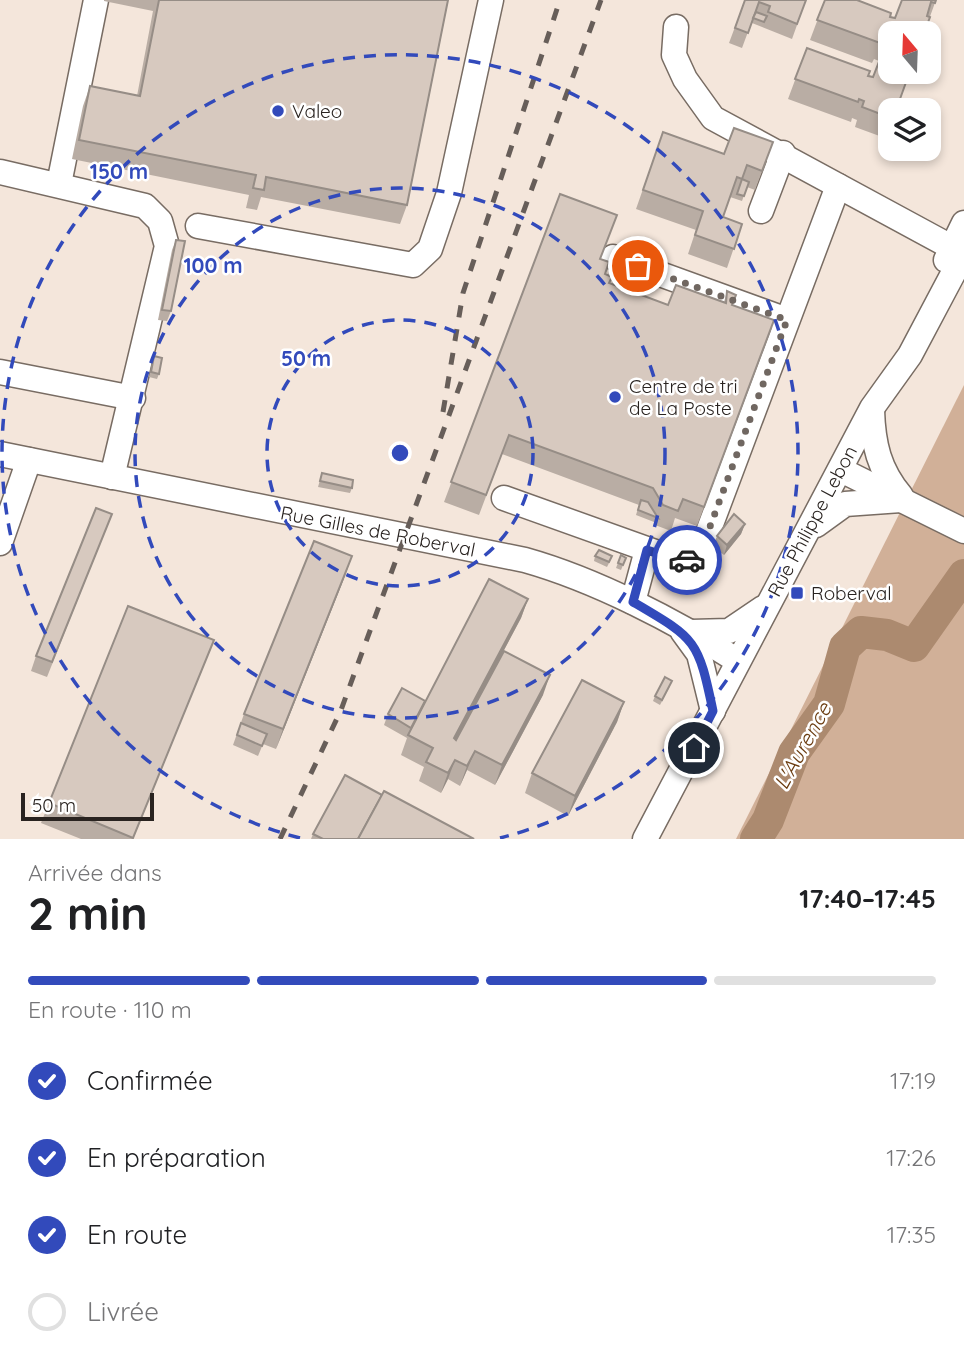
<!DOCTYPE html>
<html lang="fr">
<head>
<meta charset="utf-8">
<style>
	body { margin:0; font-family:Quicksand,sans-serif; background:#f2f2f2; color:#202124; height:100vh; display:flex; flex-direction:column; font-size:26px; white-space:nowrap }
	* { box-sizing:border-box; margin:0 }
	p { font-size:23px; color:#757577 }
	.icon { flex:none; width:38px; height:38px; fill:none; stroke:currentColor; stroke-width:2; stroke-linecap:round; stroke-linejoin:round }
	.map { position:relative; height:839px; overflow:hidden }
	.side { display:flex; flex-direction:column; background:#fff; flex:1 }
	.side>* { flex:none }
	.needle { width:46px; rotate:341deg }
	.fabs { position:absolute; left:878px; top:21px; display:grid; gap:14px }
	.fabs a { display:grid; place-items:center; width:63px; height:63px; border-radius:14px; background:#fff; box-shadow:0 4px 10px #0003; font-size:35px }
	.scale { position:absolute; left:21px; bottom:18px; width:133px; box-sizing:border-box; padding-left:7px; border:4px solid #292320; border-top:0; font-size:19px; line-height:24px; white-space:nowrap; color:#292320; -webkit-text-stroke:5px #fff; paint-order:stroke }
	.pin { position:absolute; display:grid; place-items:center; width:60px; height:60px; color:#fff; margin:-30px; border:4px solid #fff; border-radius:50%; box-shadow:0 2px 7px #0007 }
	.courier { position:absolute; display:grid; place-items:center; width:70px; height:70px; margin:-35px; border:5px solid #324abb; border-radius:50%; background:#fff; color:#222; box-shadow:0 2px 9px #0007 }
	.head em { font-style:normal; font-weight:800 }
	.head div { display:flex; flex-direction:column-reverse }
	.head { display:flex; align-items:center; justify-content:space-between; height:119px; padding:0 28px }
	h1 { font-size:46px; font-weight:800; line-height:52px }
	.bar { display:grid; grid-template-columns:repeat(4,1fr); gap:10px 7px; align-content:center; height:84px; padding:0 28px }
	.bar i { height:9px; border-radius:5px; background:#e0e0e0 }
	.bar .current { background:#324abb }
	.bar p { grid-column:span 4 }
	ol { padding:0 28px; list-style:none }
	li { display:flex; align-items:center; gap:21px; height:77px }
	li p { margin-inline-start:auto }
	li .icon { padding:7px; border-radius:50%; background:#324abb; color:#fff; stroke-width:4 }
	li:last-child { color:#757577 }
	li i { width:38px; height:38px; border:4px solid #e0e0e0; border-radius:50% }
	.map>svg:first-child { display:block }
	.green { fill:#d1b098 }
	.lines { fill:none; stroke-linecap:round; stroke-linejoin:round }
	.river { stroke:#ac8a6f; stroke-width:32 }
	.minor-casing { stroke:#786c63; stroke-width:27 }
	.minor { stroke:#fff; stroke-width:24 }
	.rail { stroke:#675e59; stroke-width:5; stroke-dasharray:12 12; stroke-linecap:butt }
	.wall { fill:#b9ada4 }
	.shaded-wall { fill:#968d86 }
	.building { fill:#d7c9bf; stroke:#968d86; stroke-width:2 }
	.done { stroke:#706761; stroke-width:7; stroke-dasharray:0 12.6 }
	.route { stroke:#324abb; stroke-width:9 }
	.ring { fill:none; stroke:#324abb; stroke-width:3.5; stroke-dasharray:12 9 }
	.poi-dot { fill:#324abb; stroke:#fff; stroke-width:2.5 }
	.labels { text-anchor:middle; stroke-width:5; stroke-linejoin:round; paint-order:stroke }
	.poi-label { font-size:19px; fill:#292320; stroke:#fff; text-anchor:start }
	.street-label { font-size:19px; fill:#292320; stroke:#fff }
	.water-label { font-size:21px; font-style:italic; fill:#6b3c10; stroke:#fff }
	.centre { fill:#324abb; stroke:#fff; stroke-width:3.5 }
	.ring-label { font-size:21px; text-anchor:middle; font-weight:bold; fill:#324abb; stroke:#fff; stroke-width:5; stroke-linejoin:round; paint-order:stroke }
</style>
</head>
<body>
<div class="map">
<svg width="964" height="839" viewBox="0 0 964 839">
	<rect width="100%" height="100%" fill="#f4e6db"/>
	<path class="green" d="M964 385V839H736Z"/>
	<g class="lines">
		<path class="river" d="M756 839 768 820 794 753 829 704 845 647 861 632 887 635 914 646 964 575"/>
		<defs>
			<g id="minor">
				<path d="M676 27 674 55 685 79 713 118 964 254"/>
				<path d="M0 172 145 206 160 221 167 246 112 477"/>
				<path d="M59 184 96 0"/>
				<path d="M761 211 783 153"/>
				<path d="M198 226 413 265 430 249 449 193 491 0"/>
				<path d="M613 257 787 320"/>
				<path d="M946 260 964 223"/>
				<path d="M0 372 133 398"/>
				<path d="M872 410C873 444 879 470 901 496"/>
				<path d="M0 454 525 560C596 580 675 621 738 661"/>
				<path d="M841 470 964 531"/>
				<path d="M504 498 683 562 699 556 838 186"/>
				<path d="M816 525 845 504 901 500"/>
				<path d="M0 543 29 460"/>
				<path d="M633 602 647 550"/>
				<path d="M683 632 699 654 713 711"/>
				<path d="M691 632 729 631 763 608"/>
				<path d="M645 839 872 408 910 355 964 253"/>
			</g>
		</defs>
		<use href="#minor" class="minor-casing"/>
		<use href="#minor" class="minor"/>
		<g class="rail">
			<path d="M443 412 463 293 560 0"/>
			<path d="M280 839 341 710 601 0"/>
		</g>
	</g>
	<g class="wall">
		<path d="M104 0H448L407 205 400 224 261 197 257 210 246 208 249 195 72 159 83 106 90 86 137 96 153 11 104 1Z"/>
		<path d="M745 0H806L792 39 752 23V21L742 48 729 43Z"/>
		<path d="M825 0 895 18 936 0 924 33 891 72H910L896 110H891V124L885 138 855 127 857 120 852 118 851 122 788 99 807 48 873 77 879 61 874 59 872 63 810 40Z"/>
		<path d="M663 132 724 154 773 142 755 190 747 187 742 201 730 197 723 217 742 224 727 268 688 254 696 230 636 209Z"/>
		<path d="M560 194 610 283 668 305 724 302 727 291 732 305 774 320 697 526 675 518 671 531 655 525 654 522 636 515 639 505 502 454 479 515 444 502Z"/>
		<path d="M176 240 171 311 167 321 158 320 172 250Z"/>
		<path d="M154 356 159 374 157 379 149 377Z"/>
		<path d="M322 473 352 488 350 493 318 487Z"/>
		<path d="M112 514 47 677 31 671 36 656Z"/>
		<path d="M745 524 741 534 724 555 713 546 717 536Z"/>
		<path d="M621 555 626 558 621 570 616 568Z"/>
		<path d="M595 556 610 561 607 567 594 561Z"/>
		<path d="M345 576 276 749 263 744 258 756 233 745 244 714Z"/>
		<path d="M528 599 521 618 497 663 543 695 495 785 467 770 460 786 448 779 441 793 419 781 424 767 401 755 407 738 384 725 388 714 425 701Z"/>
		<path d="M214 640 133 839H81L41 823 49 803Z"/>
		<path d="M670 686 660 705 653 701 655 696Z"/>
		<path d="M624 702 617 722 568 816 525 793 532 773Z"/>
		<path d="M382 795 474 839H311L313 834Z"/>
	</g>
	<g class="shaded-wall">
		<path d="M745 524 741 534 724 555 727 545Z"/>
		<path d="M352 556 345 576 276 749 283 729Z"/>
		<path d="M528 599 521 618 447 758 454 738Z"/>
		<path d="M550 675 543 695 495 785 502 765Z"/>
		<path d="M624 702 617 722 568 816 575 796Z"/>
		<path d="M475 751 467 770 460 786 467 766Z"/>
		<path d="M455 760 448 779 441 793 448 773Z"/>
	</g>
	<g class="building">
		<path d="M159 0H448L407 205 266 177 264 190 253 188 256 175 79 140 90 86 140 96Z"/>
		<path d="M745 0H806L797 24 768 12 770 6 759 2 748 33 735 28Z"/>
		<path d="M825 0H857L891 13 890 17 895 18 902 0H936L935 3 931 2 927 16 930 17 924 33H891V72H906L909 74 896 110H891V118L862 107 864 101 859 99 858 102 795 79 807 48 870 71 868 76 873 77 887 41 881 39 880 43 817 20Z"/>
		<path d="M756 12 767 16 764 22 753 18Z"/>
		<path d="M734 128 773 142 762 171 747 165 742 179 737 177 723 217 742 224 734 249 695 235 703 211 643 190 663 132 724 154Z"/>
		<path d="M742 179 749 182 744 196 737 194Z"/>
		<path d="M560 194 617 215 600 259 609 262 605 274 612 277 609 283 668 305 676 285 726 303 727 291 736 295 732 305 774 320 704 507 683 499 678 511 663 505 653 488 509 435 486 495 451 482Z"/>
		<path d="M176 240 185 241 171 311 162 310Z"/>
		<path d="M154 356 162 358 159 374 151 372Z"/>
		<path d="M322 473 353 480 352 488 320 481Z"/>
		<path d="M641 500 648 502 658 518 638 510Z"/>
		<path d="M96 508 112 514 52 662 36 656Z"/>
		<path d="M734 514 745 524 727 545 717 536Z"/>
		<path d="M314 541 352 556 283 729 244 714Z"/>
		<path d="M599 550 612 556 609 562 595 556Z"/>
		<path d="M621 555 626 558 623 565 618 563Z"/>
		<path d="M489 579 528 599 454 738 456 740 504 651 550 675 502 765 475 751 467 766 455 760 448 773 426 762 433 748 408 735Z"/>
		<path d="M128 606 214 640 133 838 49 803Z"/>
		<path d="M665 677 672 681 662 700 655 696Z"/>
		<path d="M582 680 624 702 575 796 532 773Z"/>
		<path d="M402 688 425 701 411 728 388 714Z"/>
		<path d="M241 723 267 734 262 746 237 735Z"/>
		<path d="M345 775 382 795 358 839H323L313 834Z"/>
		<path d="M384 791 474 839H358Z"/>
	</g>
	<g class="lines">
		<path class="done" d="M638 266 787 320 699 556 687 560"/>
		<path class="route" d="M687 560 683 562 647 550 633 602C696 639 698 639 713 711L694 748"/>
	</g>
	<g class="ring">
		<circle cx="400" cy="453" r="133"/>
		<circle cx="400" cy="453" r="265"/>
		<path d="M300 838A398 398 0 1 1 500 838"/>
	</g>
	<g class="poi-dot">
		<circle cx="278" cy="111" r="7"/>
		<circle cx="615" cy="397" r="7"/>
		<rect x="790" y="586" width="14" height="14" rx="3.5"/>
	</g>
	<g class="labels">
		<g class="poi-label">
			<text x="292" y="118">Valeo</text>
			<text x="629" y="393">Centre de tri<tspan x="629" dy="22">de La Poste</tspan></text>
			<text x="811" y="600">Roberval</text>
		</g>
		<g class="street-label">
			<text transform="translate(812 521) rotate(-62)" y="7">Rue Philippe Lebon</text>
			<text transform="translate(378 531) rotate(11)" y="7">Rue Gilles de Roberval</text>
		</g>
		<g class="water-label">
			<text transform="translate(803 746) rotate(-61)" y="7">L'Aurence</text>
		</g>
	</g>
	<circle cx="400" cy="453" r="10" class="centre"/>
	<g class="ring-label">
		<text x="119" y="179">150 m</text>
		<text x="213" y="273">100 m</text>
		<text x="306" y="366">50 m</text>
	</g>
</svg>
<div class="fabs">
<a><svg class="needle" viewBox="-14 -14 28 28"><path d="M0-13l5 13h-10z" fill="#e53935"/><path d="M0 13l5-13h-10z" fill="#757577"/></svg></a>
<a><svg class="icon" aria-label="layers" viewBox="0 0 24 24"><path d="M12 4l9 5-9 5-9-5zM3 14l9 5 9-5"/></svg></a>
</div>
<div class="scale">50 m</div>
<div class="pin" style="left:638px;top:266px;background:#ea580c"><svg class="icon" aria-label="bag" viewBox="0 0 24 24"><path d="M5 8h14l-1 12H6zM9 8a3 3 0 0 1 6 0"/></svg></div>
<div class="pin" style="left:694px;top:748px;background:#1f2937"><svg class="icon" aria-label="home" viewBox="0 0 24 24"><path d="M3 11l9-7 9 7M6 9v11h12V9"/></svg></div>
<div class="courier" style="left:687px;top:560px"><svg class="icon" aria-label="car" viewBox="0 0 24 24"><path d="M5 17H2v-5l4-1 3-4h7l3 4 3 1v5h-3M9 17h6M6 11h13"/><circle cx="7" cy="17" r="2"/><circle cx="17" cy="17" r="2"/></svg></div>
</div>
<section class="side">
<div class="head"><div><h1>2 min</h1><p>Arrivée dans</p></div><em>17:40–17:45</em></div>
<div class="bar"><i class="current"></i><i class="current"></i><i class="current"></i><i></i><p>En route · 110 m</p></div>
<ol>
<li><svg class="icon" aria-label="check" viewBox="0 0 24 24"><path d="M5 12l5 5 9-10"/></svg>Confirmée<p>17:19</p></li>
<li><svg class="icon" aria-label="check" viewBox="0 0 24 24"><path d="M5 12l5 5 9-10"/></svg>En préparation<p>17:26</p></li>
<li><svg class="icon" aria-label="check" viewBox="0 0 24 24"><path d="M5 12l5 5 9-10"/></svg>En route<p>17:35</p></li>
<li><i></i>Livrée</li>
</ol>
</section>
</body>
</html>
